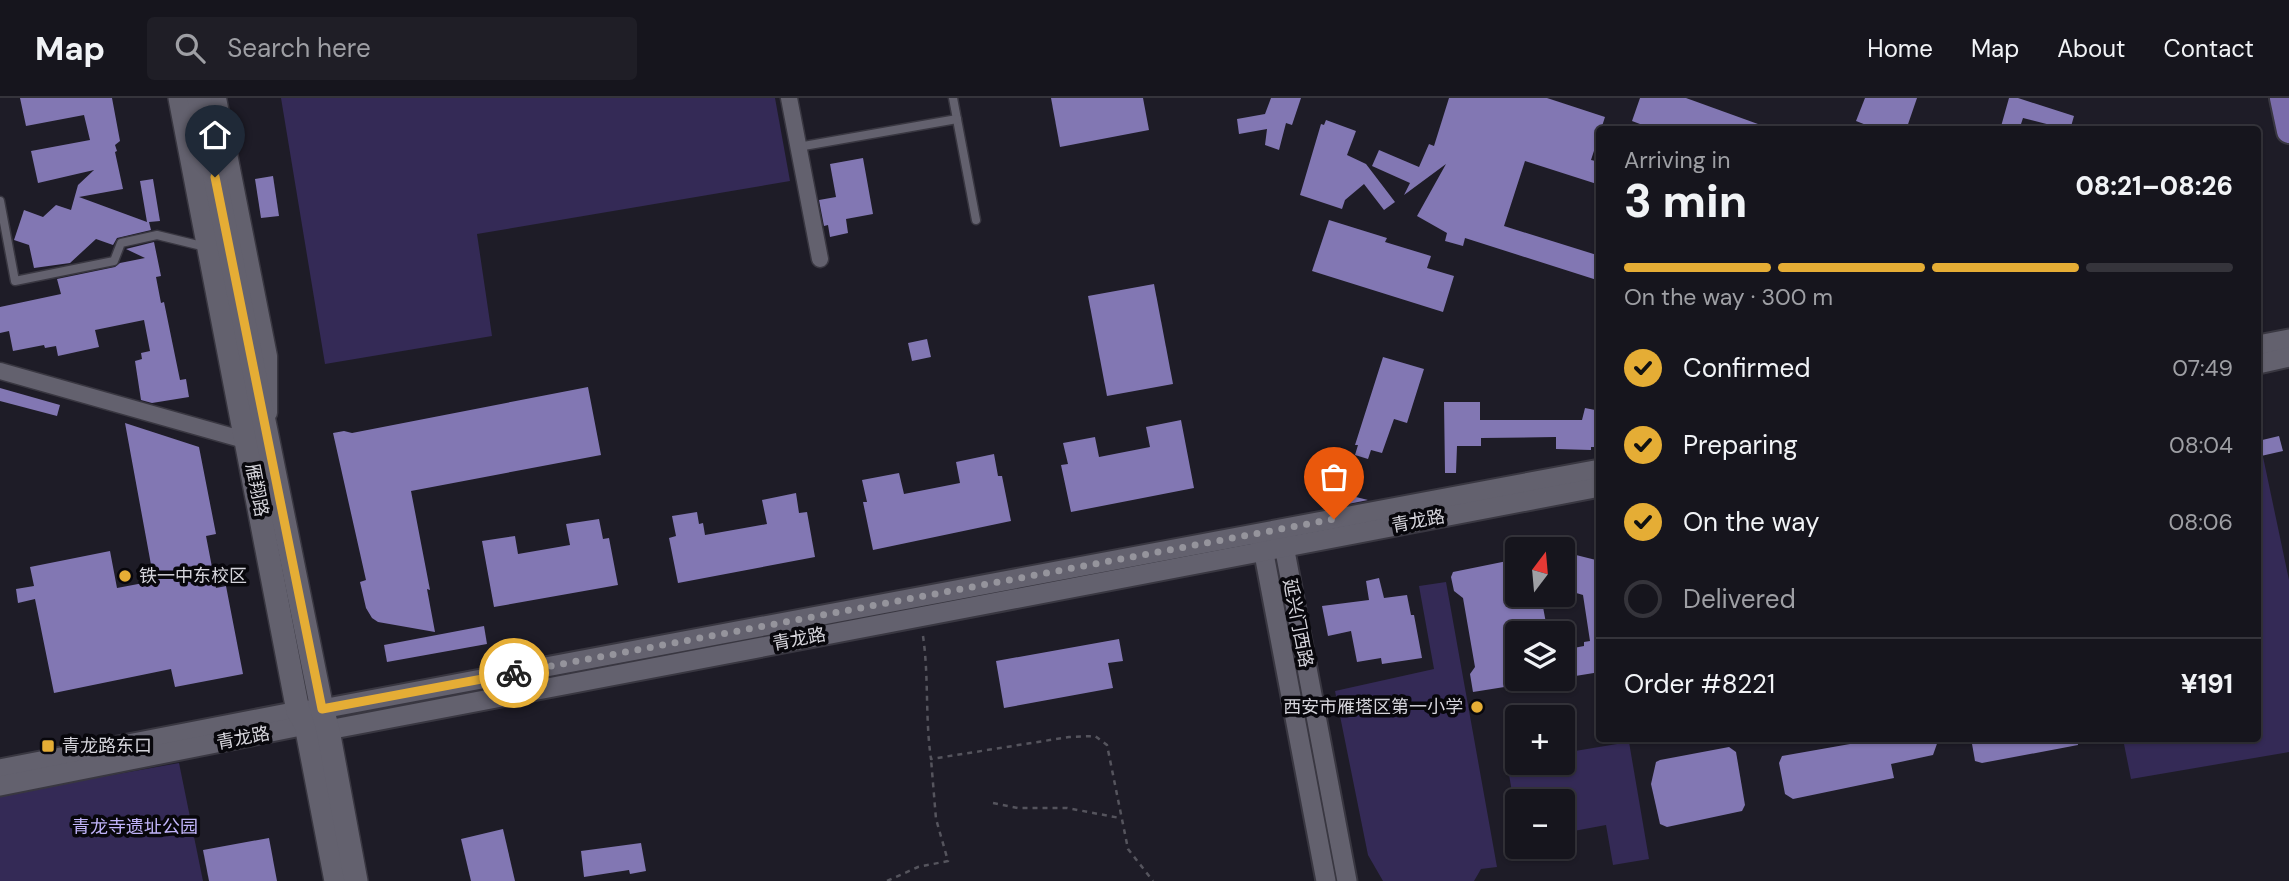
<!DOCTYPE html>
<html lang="en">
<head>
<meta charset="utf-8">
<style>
	body { margin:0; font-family:"DM Sans","Noto Sans SC",sans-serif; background:#1f1e26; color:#f1f3f6; height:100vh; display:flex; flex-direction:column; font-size:26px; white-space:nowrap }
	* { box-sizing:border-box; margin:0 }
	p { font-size:23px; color:#9e9fa4 }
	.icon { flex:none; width:38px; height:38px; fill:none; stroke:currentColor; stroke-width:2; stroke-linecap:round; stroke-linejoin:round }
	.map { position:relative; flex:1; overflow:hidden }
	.details { position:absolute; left:1596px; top:28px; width:665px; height:616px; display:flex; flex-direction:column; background:#16151d; border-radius:7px; box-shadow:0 2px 5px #0004,0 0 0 2px #35343b }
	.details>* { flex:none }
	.needle { width:46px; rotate:16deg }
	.buttons { position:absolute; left:1505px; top:439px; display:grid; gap:14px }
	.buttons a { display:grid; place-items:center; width:70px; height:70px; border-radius:7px; background:#16151d; box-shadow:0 2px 5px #0004,0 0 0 2px #35343b; font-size:35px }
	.pin { position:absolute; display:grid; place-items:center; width:60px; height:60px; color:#fff; margin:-72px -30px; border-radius:50% 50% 50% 0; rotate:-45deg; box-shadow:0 0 7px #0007 }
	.pin .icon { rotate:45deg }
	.courier { position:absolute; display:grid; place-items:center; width:70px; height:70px; margin:-35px; border:5px solid #e5ad35; border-radius:50%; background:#fff; color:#222; box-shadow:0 2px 9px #0007 }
	.overview em { font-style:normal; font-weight:800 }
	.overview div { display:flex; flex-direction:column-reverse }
	.overview { display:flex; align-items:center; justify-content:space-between; height:119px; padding:0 28px }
	h1 { font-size:46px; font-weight:800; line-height:52px }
	.bar { display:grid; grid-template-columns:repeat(4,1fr); gap:10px 7px; align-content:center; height:84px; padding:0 28px }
	.bar i { height:9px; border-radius:5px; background:#35343b }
	.bar .on { background:#e5ad35 }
	.bar p { grid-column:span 4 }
	.line { display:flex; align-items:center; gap:18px; padding:0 28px; border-top:2px solid #35343b }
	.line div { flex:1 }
	ol { padding:0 28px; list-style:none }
	li { display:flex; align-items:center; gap:21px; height:77px }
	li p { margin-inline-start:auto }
	li .icon { padding:7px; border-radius:50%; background:#e5ad35; color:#111; stroke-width:4 }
	li:last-child { color:#9e9fa4 }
	li i { width:38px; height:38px; border:4px solid #35343b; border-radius:50% }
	header { display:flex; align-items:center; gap:42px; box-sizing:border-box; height:98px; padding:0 35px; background:#16151d; border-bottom:2px solid #35343b }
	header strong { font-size:33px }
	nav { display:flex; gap:38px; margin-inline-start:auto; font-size:24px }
	.search { width:490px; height:63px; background:#1f1e26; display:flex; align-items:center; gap:18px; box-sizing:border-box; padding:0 24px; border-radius:7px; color:#9e9fa4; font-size:26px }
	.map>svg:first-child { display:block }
	.green { fill:#342a56 }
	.building { fill:#8277b3 }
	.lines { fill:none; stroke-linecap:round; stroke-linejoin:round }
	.service-casing { stroke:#393741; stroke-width:11 }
	.minor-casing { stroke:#393741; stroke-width:19 }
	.tertiary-casing { stroke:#393741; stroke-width:23 }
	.secondary-casing { stroke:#393741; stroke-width:26 }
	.primary-casing { stroke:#393741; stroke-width:28 }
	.path { stroke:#55545d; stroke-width:2.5; stroke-dasharray:5 5; stroke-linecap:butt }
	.service { stroke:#63616e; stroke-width:8 }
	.minor { stroke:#63616e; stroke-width:16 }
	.tertiary { stroke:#63616e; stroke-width:19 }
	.secondary { stroke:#63616e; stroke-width:23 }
	.primary { stroke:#7a6caa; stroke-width:24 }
	.done { stroke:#95949c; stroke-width:7; stroke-dasharray:0 12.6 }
	.route { stroke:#e5ad35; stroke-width:9 }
	.poi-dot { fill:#e5ad35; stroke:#08070c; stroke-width:2.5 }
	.labels { text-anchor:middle; stroke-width:7; stroke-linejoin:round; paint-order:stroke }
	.street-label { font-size:18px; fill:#d5d4db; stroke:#08070c }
	.poi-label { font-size:18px; fill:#d5d4db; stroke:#08070c; text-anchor:start }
	.park-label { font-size:18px; fill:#c1b4f9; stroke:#08070c }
</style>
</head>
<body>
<header>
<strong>Map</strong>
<div class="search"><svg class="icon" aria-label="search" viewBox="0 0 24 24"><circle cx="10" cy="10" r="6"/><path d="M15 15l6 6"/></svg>Search here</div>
<nav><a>Home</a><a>Map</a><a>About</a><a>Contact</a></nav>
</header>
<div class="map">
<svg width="2289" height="783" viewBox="0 0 2289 783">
	<rect width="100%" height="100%" fill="#1e1c27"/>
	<g class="green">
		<path d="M281 0H775L790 83 477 136 492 238 325 266Z"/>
		<path d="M2258 335 2289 482V654L2131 681 2123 641 2258 640Z"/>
		<path d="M1446 484 1497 769 1481 771 1474 783H1383L1368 757 1335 593 1434 571 1419 488Z"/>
		<path d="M1629 644 1649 761 1613 767 1606 727 1563 735V704H1517V723L1507 665 1517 663V665H1563V655Z"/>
		<path d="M179 665 203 783H0V697Z"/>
	</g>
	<g class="building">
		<path d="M20 0H112L120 43 115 47 117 53 115 54 123 91 79 99 147 124 140 83 153 81 160 123 149 124 151 132 117 140 113 147 96 141 70 165 34 170 29 147 14 142 24 112 43 119 56 107 71 112 78 87 94 72 38 85 31 53 90 42 84 17 26 28Z"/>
		<path d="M1051 0H1143L1149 32 1060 49Z"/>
		<path d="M1271 0H1301L1292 27 1286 25 1279 52 1265 47 1267 31 1239 36 1237 21 1265 16Z"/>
		<path d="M1449 0H1547L1605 19 1591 62 1600 64V87L1525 63 1504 128 1600 158V183L1465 140 1463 148 1445 143 1447 135 1417 118 1446 66 1404 97 1410 85 1372 68 1379 52 1419 69 1429 46 1434 48Z"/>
		<path d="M1640 0H1686L1769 30V32H1656L1632 23Z"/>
		<path d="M1865 0H1917L1906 32H1879L1856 23Z"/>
		<path d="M2009 0H2018L2074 18 2070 32 2023 20 2019 32H2000Z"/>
		<path d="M1326 22 1356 33 1347 57 1366 66 1395 104 1384 112 1364 86 1345 102 1342 111 1300 97 1321 26 1324 27Z"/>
		<path d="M863 60 873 116 846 121 848 135 830 139 828 127 824 128 819 102 836 99 830 66Z"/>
		<path d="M273 78 279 118 261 120 255 81Z"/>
		<path d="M1329 122 1387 140 1385 144 1431 158 1427 170 1454 178 1443 214 1312 173Z"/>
		<path d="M154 144 161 178 156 179 161 205 164 204 180 282 186 281 189 299 152 305 141 302 135 263 142 261 141 255 150 253 144 222 95 232 99 249 58 258 56 248 45 250 44 247 13 253 9 233 0 235V209L61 196 57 181 115 169 120 165 145 160 126 151Z"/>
		<path d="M1154 186 1173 286 1107 298 1088 198Z"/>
		<path d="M927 241 931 259 912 263 908 245Z"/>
		<path d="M1383 259 1424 271 1407 325 1394 321 1382 355 1371 352 1368 361 1355 357 1358 347H1355Z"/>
		<path d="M588 289 601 357 411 393 430 492 427 491 435 534 378 524 372 520 366 510 360 484 366 482 333 335 344 333 352 335Z"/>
		<path d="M0 290 60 307 57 318 0 303Z"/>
		<path d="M1444 304H1480V322H1582L1585 310 1600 313V349H1591V352L1556 351V339L1481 340V348H1457L1456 375H1445Z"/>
		<path d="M1181 322 1194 390 1071 414 1061 367 1068 366 1063 345 1095 339 1099 359 1150 349 1146 329Z"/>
		<path d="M125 325 199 349 216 436 206 438 216 490 226 488 243 576 175 589 171 571 54 595 35 501 18 505 16 491 34 488 30 469 110 453 117 490 154 483Z"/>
		<path d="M2279 338 2283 353 2261 358 2258 343Z"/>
		<path d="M994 356 998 378H1002L1011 423 873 452 863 404H867L862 382 899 375 904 396 960 385 956 364Z"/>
		<path d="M1343 390 1357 394 1356 399 1368 402 1338 408Z"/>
		<path d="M796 395 799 415 807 414 815 459 678 485 669 440 676 438 672 418 697 414 699 426 703 425 705 437 767 426 762 402Z"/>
		<path d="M599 421 603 441 609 440 618 487 494 509 482 443 515 438 518 456 570 447 566 426Z"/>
		<path d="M1572 456 1600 463V574L1563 580V552L1584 548V544L1590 543 1583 497 1563 491V469Z"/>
		<path d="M1517 461V502L1541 498 1548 536H1517V587L1473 594 1470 576 1475 569 1463 500 1454 493 1451 479 1453 474Z"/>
		<path d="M1379 480 1384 500 1407 497 1411 517H1414L1422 560 1382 566 1381 560 1357 564 1351 533 1328 538 1322 508 1369 502 1366 483Z"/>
		<path d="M484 528 487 546 387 564 384 547Z"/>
		<path d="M1119 541 1123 563 1108 565 1113 590 1004 610 996 563Z"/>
		<path d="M1884 640H1939L1933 657 1891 666 1894 680 1793 701 1785 696 1779 665 1782 658Z"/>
		<path d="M1971 640H2077L2078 647 1982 665 1975 663Z"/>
		<path d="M1729 649 1736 654 1745 707 1742 713 1667 729 1660 726 1651 686 1656 664 1660 662Z"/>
		<path d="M503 731 515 783H471L461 741Z"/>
		<path d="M269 740 277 783H209L203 752Z"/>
		<path d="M641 745 646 773 630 776 629 772 584 779 581 753Z"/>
	</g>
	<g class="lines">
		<defs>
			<g id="service">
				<path d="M953 0 976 122"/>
				<path d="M798 49 957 21"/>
				<path d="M0 103 15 183 114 163 121 145 157 137 206 149"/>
			</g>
			<g id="minor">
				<path d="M218 0 269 258V315"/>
				<path d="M789 0 820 161"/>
				<path d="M0 273 248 343"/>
			</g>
			<g id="tertiary">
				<path d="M2258 247 2289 241"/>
				<path d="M2258 266 2289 259"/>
				<path d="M1282 437 1347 783"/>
				<path d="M1261 440 1326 783"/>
				<path d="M0 671 298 613 322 611 1600 371"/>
				<path d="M0 688 306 627 328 632 1600 389"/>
			</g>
			<g id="secondary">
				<path d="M180 0 298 613 306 627 336 783"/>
				<path d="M199 0 322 611 328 632 356 783"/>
			</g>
			<path id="primary" d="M2282 0 2289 33"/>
		</defs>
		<use href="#service" class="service-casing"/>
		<use href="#minor" class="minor-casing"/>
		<use href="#tertiary" class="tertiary-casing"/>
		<use href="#secondary" class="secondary-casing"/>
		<use href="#primary" class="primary-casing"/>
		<g class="path">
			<path d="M923 538C929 579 925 620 931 661L1069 639 1095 638 1107 647 1128 751 1153 783"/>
			<path d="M993 705 1018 710H1067L1120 720"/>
			<path d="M887 783 918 769 948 763 936 721 931 661"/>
		</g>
		<use href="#service" class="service"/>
		<use href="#minor" class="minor"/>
		<use href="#tertiary" class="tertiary"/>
		<use href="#secondary" class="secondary"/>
		<use href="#primary" class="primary"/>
	</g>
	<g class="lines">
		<path class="done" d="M514 575 1334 421"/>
		<path class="route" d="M215 79 322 611 514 575"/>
	</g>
	<g class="poi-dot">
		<circle cx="125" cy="478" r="7"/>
		<circle cx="1477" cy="609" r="7"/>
		<rect x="41" y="641" width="14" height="14" rx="3.5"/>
	</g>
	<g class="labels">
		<g class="street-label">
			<text transform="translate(257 392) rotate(79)" y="6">雁翔路</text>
			<text transform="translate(1418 423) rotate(-11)" y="6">青龙路</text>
			<text transform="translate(1298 525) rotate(79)" y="6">延兴门西路</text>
			<text transform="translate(799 541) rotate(-11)" y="6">青龙路</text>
			<text transform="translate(243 640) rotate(-11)" y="6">青龙路</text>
		</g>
		<g class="poi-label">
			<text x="139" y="484">铁一中东校区</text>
			<text x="1463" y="615" text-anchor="end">西安市雁塔区第一小学</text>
			<text x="62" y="654">青龙路东口</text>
		</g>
		<g class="park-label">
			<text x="135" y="735">青龙寺遗址公园</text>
		</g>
	</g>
</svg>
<div class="buttons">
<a><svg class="needle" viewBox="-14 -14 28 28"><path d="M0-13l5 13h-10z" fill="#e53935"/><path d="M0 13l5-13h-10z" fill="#9e9fa4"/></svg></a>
<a><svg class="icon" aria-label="layers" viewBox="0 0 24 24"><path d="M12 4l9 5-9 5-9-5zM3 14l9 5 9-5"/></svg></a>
<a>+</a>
<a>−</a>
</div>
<div class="pin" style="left:1334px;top:421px;background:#ea580c"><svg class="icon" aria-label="bag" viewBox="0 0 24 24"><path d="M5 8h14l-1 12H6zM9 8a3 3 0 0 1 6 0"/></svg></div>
<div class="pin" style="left:215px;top:79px;background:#1f2937"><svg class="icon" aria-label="home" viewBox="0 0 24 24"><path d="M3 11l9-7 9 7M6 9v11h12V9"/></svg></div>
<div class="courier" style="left:514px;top:575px"><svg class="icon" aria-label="bike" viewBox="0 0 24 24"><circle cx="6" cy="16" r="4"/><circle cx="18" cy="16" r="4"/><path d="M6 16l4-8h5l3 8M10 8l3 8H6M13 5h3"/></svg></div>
<section class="details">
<div class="overview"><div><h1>3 min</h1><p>Arriving in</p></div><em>08:21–08:26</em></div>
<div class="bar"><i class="on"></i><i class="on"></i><i class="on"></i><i></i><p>On the way · 300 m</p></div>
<ol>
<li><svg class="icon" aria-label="check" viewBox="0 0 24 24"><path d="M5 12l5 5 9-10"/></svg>Confirmed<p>07:49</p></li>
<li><svg class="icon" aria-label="check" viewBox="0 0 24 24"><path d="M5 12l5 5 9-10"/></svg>Preparing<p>08:04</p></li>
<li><svg class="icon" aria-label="check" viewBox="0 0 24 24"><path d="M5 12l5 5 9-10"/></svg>On the way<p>08:06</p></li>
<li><i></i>Delivered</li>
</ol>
<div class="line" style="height:91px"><div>Order #8221</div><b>¥191</b></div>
</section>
</div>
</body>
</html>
